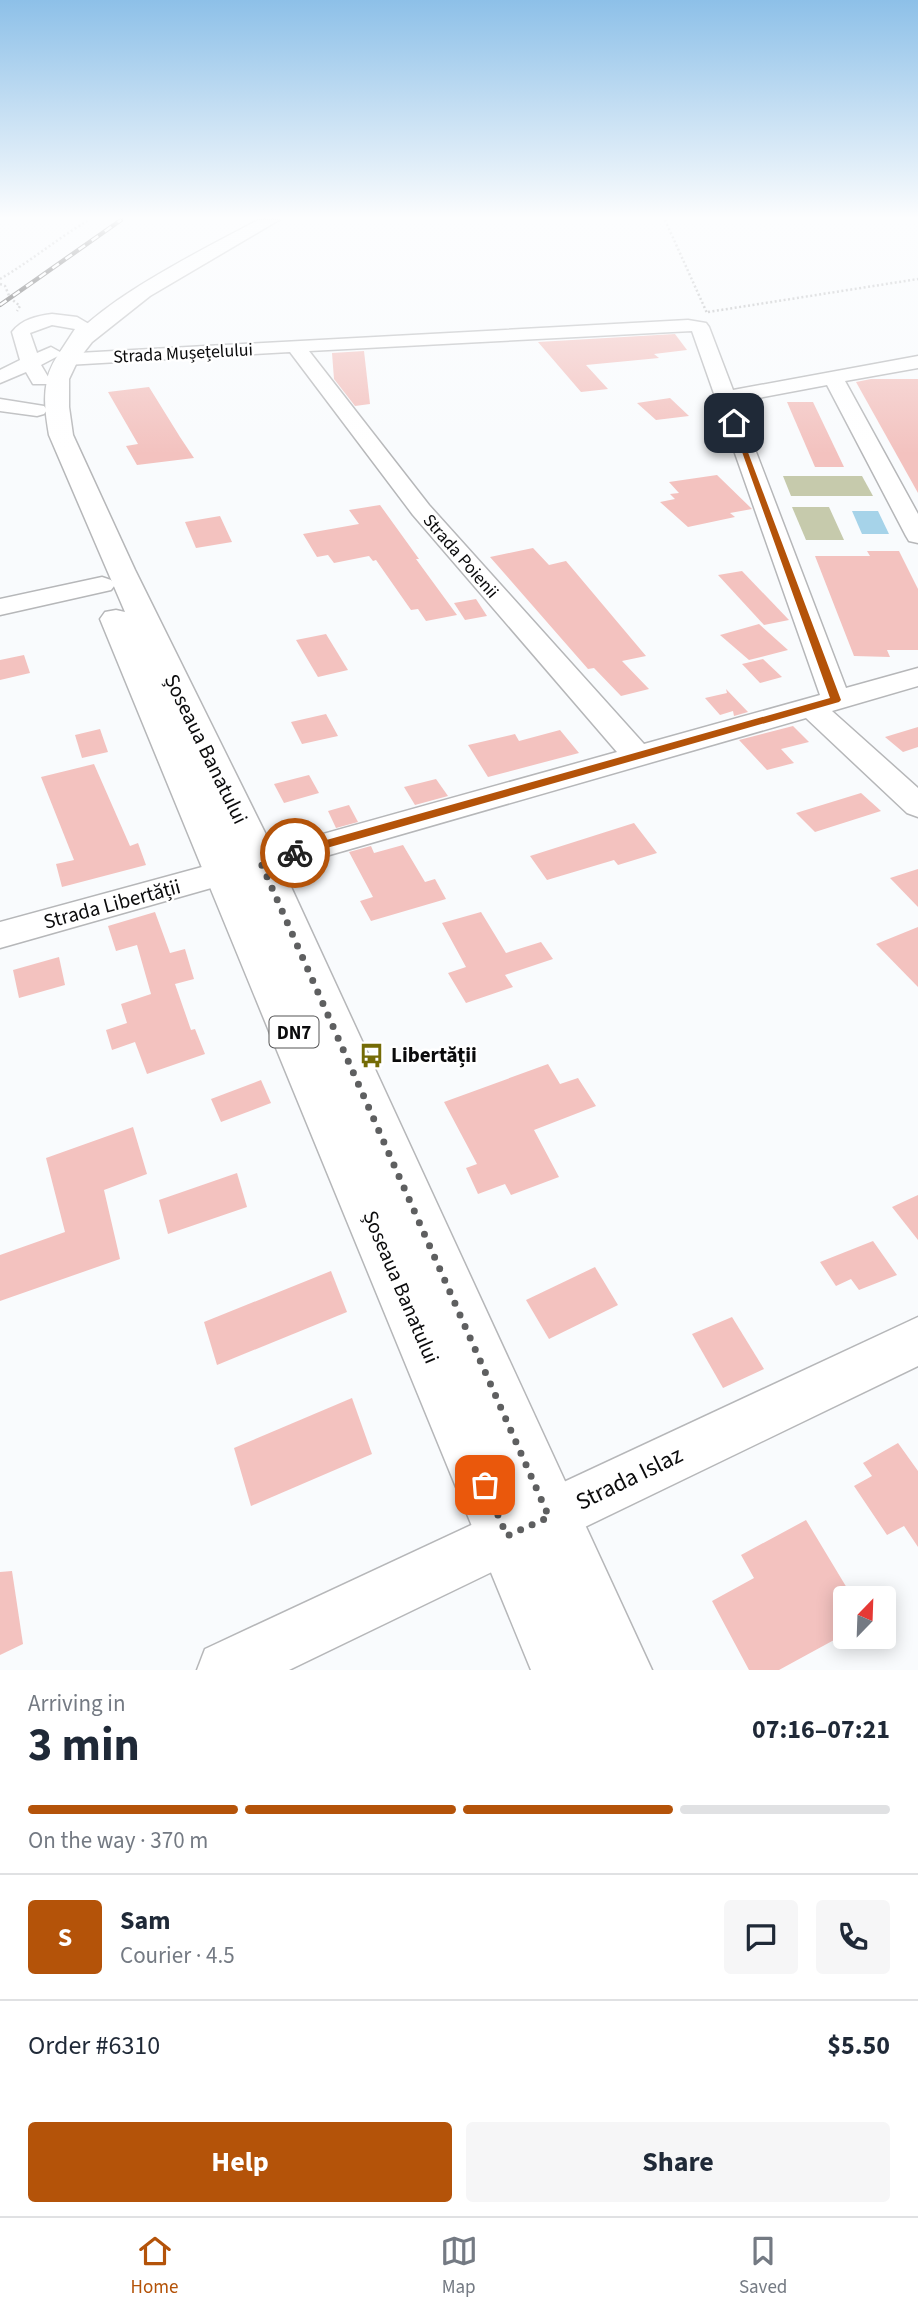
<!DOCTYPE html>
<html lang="en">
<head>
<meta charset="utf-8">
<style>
	body { margin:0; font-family:"Source Sans 3",sans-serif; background:#f6f6f7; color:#1f2937; height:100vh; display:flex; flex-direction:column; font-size:26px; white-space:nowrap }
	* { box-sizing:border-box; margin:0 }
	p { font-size:23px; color:#747a83 }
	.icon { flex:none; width:38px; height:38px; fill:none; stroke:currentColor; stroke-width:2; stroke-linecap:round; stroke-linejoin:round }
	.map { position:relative; height:1670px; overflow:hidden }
	.side { display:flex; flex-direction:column; background:#fff; flex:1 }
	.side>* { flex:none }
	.needle { width:46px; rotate:23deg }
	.tools { position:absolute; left:833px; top:1586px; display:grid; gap:14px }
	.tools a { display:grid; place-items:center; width:63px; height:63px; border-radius:7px; background:#fff; box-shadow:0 4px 18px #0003; font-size:35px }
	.pin { position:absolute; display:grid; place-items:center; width:60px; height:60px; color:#fff; margin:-30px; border-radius:14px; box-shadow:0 4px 10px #0006 }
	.courier { position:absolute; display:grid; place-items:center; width:70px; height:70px; margin:-35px; border:5px solid #b45309; border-radius:50%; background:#fff; color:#222; box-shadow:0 2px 9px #0007 }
	.headline em { font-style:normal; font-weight:700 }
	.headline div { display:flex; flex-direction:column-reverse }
	.headline { display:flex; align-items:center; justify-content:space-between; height:119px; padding:0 28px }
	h1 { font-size:46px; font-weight:700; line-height:52px }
	.bar { display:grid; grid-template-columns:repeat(4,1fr); gap:10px 7px; align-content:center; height:84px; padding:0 28px }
	.bar i { height:9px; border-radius:5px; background:#e0e1e3 }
	.bar .active { background:#b45309 }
	.bar p { grid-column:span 4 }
	.line { display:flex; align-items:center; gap:18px; padding:0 28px; border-top:2px solid #e0e1e3 }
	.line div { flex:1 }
	.round { display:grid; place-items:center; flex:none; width:74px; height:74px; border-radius:7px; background:#f6f6f7 }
	.cta { display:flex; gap:14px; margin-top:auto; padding:14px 28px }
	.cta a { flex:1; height:80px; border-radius:7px; background:#b45309; color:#fff; font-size:28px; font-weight:700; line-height:80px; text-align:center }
	.cta a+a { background:#f6f6f7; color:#1f2937 }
	.tab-bar { display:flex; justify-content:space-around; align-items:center; height:98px; border-top:2px solid #e0e1e3; background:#fff; font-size:19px; color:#747a83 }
	.tab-bar a { display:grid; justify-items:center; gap:4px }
	.tab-bar .active { color:#b45309 }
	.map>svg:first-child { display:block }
	.green { fill:#c6caac }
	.water { fill:#a6d3e9 }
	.building { fill:#f3c2bf }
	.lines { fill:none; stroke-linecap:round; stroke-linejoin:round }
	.minor-casing { stroke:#b6b7b9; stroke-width:3 }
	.major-casing { stroke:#b6b7b9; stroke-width:3 }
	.path { stroke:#adaeb0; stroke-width:2.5; stroke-dasharray:2 2.5; stroke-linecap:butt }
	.minor { fill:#fff; fill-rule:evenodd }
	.major { fill:#fff; fill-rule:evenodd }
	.rail-casing { stroke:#2c2c2d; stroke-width:4.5 }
	.rail { stroke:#fff; stroke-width:2.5; stroke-dasharray:8; stroke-linecap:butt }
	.route { fill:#b45309 }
	.done { stroke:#5e5f60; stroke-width:7; stroke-dasharray:0 12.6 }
	.labels { text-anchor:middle; stroke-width:5; stroke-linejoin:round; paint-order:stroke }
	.far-street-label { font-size:18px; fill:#0b0b0c; stroke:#fff }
	.shield { fill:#fff; stroke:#545455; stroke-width:2 }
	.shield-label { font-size:19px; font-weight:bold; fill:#0b0b0c }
	.street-label { font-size:21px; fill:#0b0b0c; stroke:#fff }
	.poi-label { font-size:21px; font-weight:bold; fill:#0b0b0c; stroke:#fff; text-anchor:start }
	.near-street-label { font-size:24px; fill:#0b0b0c; stroke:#fff }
</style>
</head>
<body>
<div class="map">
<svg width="918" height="1670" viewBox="0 0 918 1670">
	<rect width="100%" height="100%" fill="#f9fbfd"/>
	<g class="green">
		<path d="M783 476H862L873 496H791Z"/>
		<path d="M792 507H829L844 540H806Z"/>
	</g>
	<path class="water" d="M852 511H878L889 534H862Z"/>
	<g class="building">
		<path d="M675 334 687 350 654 354 659 358 586 365 608 389 581 392 538 342Z"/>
		<path d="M364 351 370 404 355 406 334 379 332 353Z"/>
		<path d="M871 379H918V493L856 382Z"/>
		<path d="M149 387 180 437 194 458 137 465 126 446 138 444 108 392Z"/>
		<path d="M670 398 689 416 656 420 637 403Z"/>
		<path d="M787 402H813L844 467H815Z"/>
		<path d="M717 475 752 509 730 513 735 517 688 527 660 502 675 499 670 494 679 493 669 482Z"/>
		<path d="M380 505 419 559H416L457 615 426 621 418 609 411 610 376 560 373 561 369 556 334 563 328 555 317 557 303 534 359 524 349 510Z"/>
		<path d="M220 516 232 542 196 548 185 522Z"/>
		<path d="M533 548 549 565 566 561 646 656 622 661 649 689 621 696 594 668 588 669 490 557Z"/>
		<path d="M867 551H899L918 589V650H887L890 657 854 656 815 556H870Z"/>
		<path d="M742 571 789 620 764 625 718 575Z"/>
		<path d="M476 599 487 616 465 620 454 603Z"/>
		<path d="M759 624 788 650 749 660 720 635Z"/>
		<path d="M326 634 348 670 318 677 296 640Z"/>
		<path d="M24 655 30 673 0 680V660Z"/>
		<path d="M763 659 782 677 760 683 742 664Z"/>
		<path d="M726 689 748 712 734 716 733 711 720 715 705 698 727 693Z"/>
		<path d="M326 714 338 736 302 744 291 722Z"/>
		<path d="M793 726 809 742 781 749 794 763 767 770 739 740Z"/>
		<path d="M918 727V747L903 752 885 737Z"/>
		<path d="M100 729 108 752 82 758 75 735Z"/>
		<path d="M560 730 579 753 488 777 468 745 515 734 519 741Z"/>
		<path d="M94 764 130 846 138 843 146 865 62 887 56 864 74 860 41 777Z"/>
		<path d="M309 775 319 793 284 803 274 784Z"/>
		<path d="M436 779 448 796 415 805 404 787Z"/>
		<path d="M861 793 881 811 815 832 796 813Z"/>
		<path d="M349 805 358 822 336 828 328 811Z"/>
		<path d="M634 823 657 853 618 865 614 860 547 880 530 856Z"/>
		<path d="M403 845 425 882 435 879 446 899 371 921 360 901 373 897 349 852 371 846 374 853Z"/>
		<path d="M918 869V907L890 878Z"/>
		<path d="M155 912 170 953 185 949 194 979 175 984 191 1030 195 1029 205 1054 147 1074 135 1042 112 1050 106 1030 127 1023 121 1004 151 994 137 945 116 951 108 926Z"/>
		<path d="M481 912 506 953 541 942 553 959 505 975 513 987 466 1003 448 973 466 967 442 923Z"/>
		<path d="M918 927V987L876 944Z"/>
		<path d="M59 957 65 985 19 998 13 970Z"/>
		<path d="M548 1064 560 1084 578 1078 596 1106 534 1130 559 1177 511 1195 505 1184 478 1194 466 1168 477 1164 444 1102Z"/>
		<path d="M261 1080 271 1103 221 1122 211 1099Z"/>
		<path d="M133 1127 147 1174 104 1190 120 1259 0 1301V1255L65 1232 46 1158Z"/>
		<path d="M237 1173 247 1207 168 1234 159 1200Z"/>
		<path d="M918 1195V1240L892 1207Z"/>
		<path d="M873 1241 897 1275 859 1290 851 1279 836 1286 820 1262Z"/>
		<path d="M595 1267 618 1305 549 1339 526 1300Z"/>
		<path d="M331 1271 347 1312 217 1365 204 1322Z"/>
		<path d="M732 1317 764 1369 723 1388 692 1334Z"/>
		<path d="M352 1398 372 1454 251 1506 234 1448Z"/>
		<path d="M898 1443 918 1471V1547L904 1526 887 1535 854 1486 872 1476 863 1463Z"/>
		<path d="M806 1520 853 1598H845V1634L779 1670H749L712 1601 754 1578 741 1555Z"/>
		<path d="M12 1571 23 1644 0 1655V1572Z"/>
	</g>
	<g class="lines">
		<defs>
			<g id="minor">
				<path d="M52 314 77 317 94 327 78 353 688 320 706 323 709 327 733 390 918 356V368L845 381 918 514V543L909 541 906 536 827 385 737 402 846 688 918 668V686L832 711 918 788V817L907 813 806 718 260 875 248 871 243 863 248 855 617 752 413 515 290 352 67 365 60 363 58 356 41 365 50 380 47 384H33L26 372 0 383V370L20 360 12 332C22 319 37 316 52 314ZM52 325 75 329 60 352 51 347 37 353 30 333ZM692 331 820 695 644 744 429 505 309 351Z"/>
				<path d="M0 399 44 406 47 410 44 414 37 416 0 411Z"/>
				<path d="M102 577 111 580 115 585 111 590 0 615V599Z"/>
				<path d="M224 861 236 865 241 873 236 881 0 948V922Z"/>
				<path d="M918 1317V1366L289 1670H197L205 1649Z"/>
			</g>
			<path id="major" d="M258 220H279L150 296 92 342 78 360 69 379V407L73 435 135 570 280 863 652 1670H531L100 619 105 612 116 610 125 612 49 435C46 417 43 399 47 381 58 317 204 250 258 220Z"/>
		</defs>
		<use href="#minor" class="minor-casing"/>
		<use href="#major" class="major-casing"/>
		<g class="path">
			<path d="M665 220 707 313"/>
			<path d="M0 279C31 261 58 238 89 220"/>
			<path d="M0 284 5 286 10 298 20 306 17 311"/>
			<path d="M708 312 918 279"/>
		</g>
		<use href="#minor" class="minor"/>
		<use href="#major" class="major"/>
		<defs>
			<path id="rail" d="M0 305 121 220"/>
		</defs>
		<use href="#rail" class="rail-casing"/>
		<use href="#rail" class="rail"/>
	</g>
	<linearGradient id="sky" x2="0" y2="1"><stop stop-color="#8dc0e8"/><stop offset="0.48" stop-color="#fcfdfe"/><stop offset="1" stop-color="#fcfdfe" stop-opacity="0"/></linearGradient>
	<rect width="918" height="454" fill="url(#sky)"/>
	<path class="route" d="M731 421 737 423 841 700 839 702 295 857 291 856V850L830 698Z"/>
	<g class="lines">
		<path class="done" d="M295 853 261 863 549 1517 507 1536 485 1485"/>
	</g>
	<defs>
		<symbol id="bus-bare" viewBox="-9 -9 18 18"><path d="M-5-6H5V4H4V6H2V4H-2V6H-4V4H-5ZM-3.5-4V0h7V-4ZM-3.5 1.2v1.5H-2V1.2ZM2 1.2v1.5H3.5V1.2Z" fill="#746b06" stroke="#fff" stroke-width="2.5" paint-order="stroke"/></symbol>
	</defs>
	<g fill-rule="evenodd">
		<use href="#bus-bare" x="354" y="1038" width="35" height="35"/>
	</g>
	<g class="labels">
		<g class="far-street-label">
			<text transform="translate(183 353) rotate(-3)" y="6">Strada Mușețelului</text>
			<text transform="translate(461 556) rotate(49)" y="6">Strada Poienii</text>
		</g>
		<rect class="shield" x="269.5" y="1016.5" width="49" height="31" rx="5"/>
		<g class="shield-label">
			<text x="294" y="1039">DN7</text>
		</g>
		<g class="street-label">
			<text transform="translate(206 749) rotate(64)" y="7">Șoseaua Banatului</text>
			<text transform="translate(112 904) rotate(-15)" y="7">Strada Libertății</text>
			<text transform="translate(401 1287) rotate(67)" y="7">Șoseaua Banatului</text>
		</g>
		<g class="poi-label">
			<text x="391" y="1062">Libertății</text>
		</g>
		<g class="near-street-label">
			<text transform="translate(629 1478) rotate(-26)" y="8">Strada Islaz</text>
		</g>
	</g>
</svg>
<div class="tools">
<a><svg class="needle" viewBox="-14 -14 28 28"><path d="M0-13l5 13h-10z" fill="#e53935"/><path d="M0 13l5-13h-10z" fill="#747a83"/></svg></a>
</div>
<div class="pin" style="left:485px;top:1485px;background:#ea580c"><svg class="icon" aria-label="bag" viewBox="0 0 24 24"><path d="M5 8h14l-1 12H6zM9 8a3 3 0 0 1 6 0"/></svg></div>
<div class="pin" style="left:734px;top:423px;background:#1f2937"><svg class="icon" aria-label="home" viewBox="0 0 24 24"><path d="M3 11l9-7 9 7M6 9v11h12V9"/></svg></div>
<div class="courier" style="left:295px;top:853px"><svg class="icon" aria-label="bike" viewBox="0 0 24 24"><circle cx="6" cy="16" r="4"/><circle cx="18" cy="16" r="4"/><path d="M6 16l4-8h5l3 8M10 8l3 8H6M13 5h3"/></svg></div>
</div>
<section class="side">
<div class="headline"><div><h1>3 min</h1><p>Arriving in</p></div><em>07:16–07:21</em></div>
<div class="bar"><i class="active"></i><i class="active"></i><i class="active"></i><i></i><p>On the way · 370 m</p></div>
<div class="line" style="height:126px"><b class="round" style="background:#b45309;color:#fff">S</b><div><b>Sam</b><p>Courier · 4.5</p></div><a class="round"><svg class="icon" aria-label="chat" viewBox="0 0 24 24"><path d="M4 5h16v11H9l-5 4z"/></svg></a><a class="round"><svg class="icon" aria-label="phone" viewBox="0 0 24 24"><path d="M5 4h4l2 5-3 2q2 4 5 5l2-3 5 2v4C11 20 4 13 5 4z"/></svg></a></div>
<div class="line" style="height:91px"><div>Order #6310</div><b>$5.50</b></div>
<div class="cta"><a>Help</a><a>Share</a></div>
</section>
<nav class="tab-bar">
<a class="active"><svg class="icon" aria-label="home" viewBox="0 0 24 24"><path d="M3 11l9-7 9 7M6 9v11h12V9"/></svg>Home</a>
<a><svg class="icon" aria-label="map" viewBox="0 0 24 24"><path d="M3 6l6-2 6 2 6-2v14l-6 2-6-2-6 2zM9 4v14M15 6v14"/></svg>Map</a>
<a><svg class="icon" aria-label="saved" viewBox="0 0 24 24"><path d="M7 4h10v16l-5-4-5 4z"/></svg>Saved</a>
</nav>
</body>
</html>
